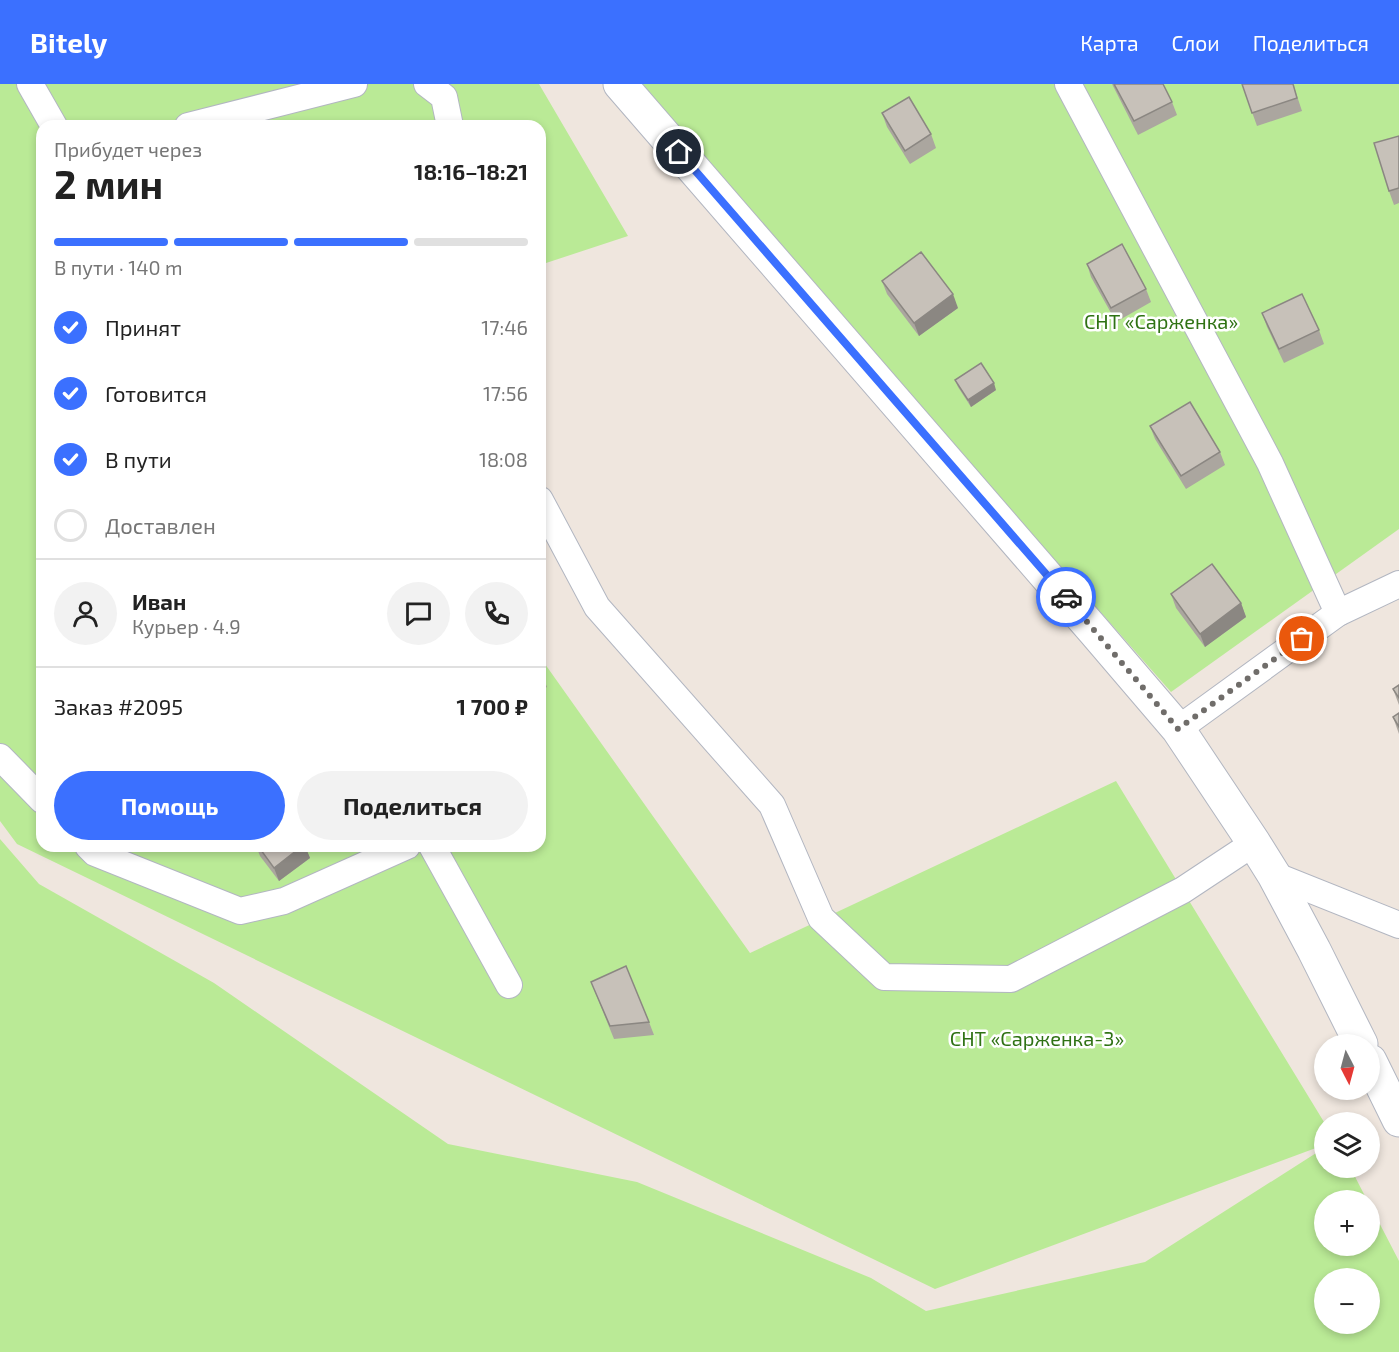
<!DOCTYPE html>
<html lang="ru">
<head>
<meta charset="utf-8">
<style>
	body { margin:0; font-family:"Exo 2",sans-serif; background:#f2f2f2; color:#222; height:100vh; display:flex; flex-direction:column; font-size:22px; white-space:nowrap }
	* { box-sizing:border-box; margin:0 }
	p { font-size:20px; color:#767676 }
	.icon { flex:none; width:33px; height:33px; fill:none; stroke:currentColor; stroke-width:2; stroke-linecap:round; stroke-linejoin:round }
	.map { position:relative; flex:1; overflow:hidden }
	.sheet { position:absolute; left:36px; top:36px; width:510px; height:732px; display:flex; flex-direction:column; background:#fff; border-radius:18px; box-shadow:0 3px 9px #0003 }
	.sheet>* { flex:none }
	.needle { width:39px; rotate:174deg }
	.buttons { position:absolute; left:1314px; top:950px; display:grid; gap:12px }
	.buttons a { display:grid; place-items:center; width:66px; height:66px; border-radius:50%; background:#fff; box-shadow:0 3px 9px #0003; font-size:30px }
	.pin { position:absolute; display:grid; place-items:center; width:51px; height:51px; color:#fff; margin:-26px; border:3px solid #fff; border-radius:50%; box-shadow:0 2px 6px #0007 }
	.courier { position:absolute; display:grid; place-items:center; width:60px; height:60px; margin:-30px; border:4px solid #3b70ff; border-radius:50%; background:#fff; color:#222; box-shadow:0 2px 8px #0007 }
	.summary em { font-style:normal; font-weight:700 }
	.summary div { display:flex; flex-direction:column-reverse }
	.summary { display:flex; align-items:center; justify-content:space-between; height:102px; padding:0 18px }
	h1 { font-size:39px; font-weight:700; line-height:45px }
	.bar { display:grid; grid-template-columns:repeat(4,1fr); gap:9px 6px; align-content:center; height:72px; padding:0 18px }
	.bar i { height:8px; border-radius:4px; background:#e0e0e0 }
	.bar .on { background:#3b70ff }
	.bar p { grid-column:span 4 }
	.line { display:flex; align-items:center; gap:15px; padding:0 18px; border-top:2px solid #e0e0e0 }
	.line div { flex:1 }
	.round { display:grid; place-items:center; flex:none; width:63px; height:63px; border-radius:32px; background:#f2f2f2 }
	ol { padding:0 18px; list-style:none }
	li { display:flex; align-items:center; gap:18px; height:66px }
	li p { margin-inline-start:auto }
	li .icon { padding:6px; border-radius:50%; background:#3b70ff; color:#fff; stroke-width:4 }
	li:last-child { color:#767676 }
	li i { width:33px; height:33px; border:3px solid #e0e0e0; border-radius:50% }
	.button { display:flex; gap:12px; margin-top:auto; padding:12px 18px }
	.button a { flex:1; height:69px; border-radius:36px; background:#3b70ff; color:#fff; font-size:24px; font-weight:700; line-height:69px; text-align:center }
	.button a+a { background:#f2f2f2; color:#222 }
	header { display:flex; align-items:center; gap:36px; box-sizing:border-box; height:84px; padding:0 30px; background:#3b70ff; color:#fff }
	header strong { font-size:28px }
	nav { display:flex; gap:33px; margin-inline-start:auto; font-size:21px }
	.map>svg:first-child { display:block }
	.green { fill:#baea96; fill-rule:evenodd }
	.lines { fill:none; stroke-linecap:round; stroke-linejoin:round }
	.street-casing { stroke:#b2b6c1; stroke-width:28 }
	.secondary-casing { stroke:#b2b6c1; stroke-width:35 }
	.street { stroke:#fff; stroke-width:26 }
	.secondary { stroke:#fff; stroke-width:33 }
	.wall { fill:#aba69f }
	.shaded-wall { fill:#8b8782 }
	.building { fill:#c7c1b9; stroke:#8b8782; stroke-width:1.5 }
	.done { stroke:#706d6a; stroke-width:6; stroke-dasharray:0 10.8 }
	.route { stroke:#3b70ff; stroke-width:8 }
	.labels { text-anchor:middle; stroke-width:5; stroke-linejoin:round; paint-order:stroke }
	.park-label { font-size:20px; fill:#2f7214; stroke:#fff }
</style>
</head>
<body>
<header>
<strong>Bitely</strong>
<nav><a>Карта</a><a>Слои</a><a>Поделиться</a></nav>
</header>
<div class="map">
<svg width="1399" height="1268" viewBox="0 0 1399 1268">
	<rect width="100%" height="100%" fill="#efe6de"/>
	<g class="green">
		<path d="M0 0H539L628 152 540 181V42H42V762H540V573L750 869 1116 697 1324 1038V1061L935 1205 17 760 0 737Z"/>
		<path d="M635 0H1399V445L1171 608Z"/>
		<path d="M0 755 39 800 214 899 448 1060 637 1098 871 1194 926 1227 1145 1178 1324 1064V1083H1350L1367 1116H1324V1161H1370V1121L1399 1177V1268H0ZM1324 1194H1370V1239H1324Z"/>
	</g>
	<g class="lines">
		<defs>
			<g id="street">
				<path d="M30 0 54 42"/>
				<path d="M427 0 444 13 450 42"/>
				<path d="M1068 0 1270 379 1338 529"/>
				<path d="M188 42 354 0"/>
				<path d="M540 416 597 523 772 721 821 834 884 893 1011 895 1183 806 1254 759"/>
				<path d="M1178 645 1338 529 1399 500"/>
				<path d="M0 673 42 716"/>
				<path d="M88 762 95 769 240 827 284 817 407 762"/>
				<path d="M432 762 509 901"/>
				<path d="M1274 791 1399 841"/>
			</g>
			<g id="secondary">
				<path d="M620 0 1095 548 1178 645 1254 759 1274 791 1314 866 1361 960"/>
				<path d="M1370 977 1399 1036"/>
			</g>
		</defs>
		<use href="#street" class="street-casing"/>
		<use href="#secondary" class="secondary-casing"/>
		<use href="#street" class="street"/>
		<use href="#secondary" class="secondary"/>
	</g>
	<g class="wall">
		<path d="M1112 0H1163L1172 18 1177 31 1138 51Z"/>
		<path d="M1242 0H1293L1302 27 1257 42Z"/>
		<path d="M882 29 931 50 936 64 910 80 887 43Z"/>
		<path d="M1399 52V119L1394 121 1389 107Z"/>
		<path d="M1087 180 1146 205 1151 218 1116 238 1091 193Z"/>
		<path d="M882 197 958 224 919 252 887 210Z"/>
		<path d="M1262 229 1319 246 1324 260 1284 279 1267 243Z"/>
		<path d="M955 296 996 306 971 323 958 303Z"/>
		<path d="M1150 342 1220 368 1225 381 1186 405 1155 355Z"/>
		<path d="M1171 510 1241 519 1246 533 1205 563 1176 524Z"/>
		<path d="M540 586 547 603 540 607Z"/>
		<path d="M1399 601V621L1393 605Z"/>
		<path d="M1399 629V650L1393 633Z"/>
		<path d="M256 762H305L310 774 279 797 260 772Z"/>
		<path d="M591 898 649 938 654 951 614 955Z"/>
	</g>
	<g class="shaded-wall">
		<path d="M953 210 958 224 919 252 914 239Z"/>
		<path d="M994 299 996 306 971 323 968 316Z"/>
		<path d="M1241 519 1246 533 1205 563 1200 550Z"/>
		<path d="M302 762H305L310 774 279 797 274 784Z"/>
	</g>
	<g class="building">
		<path d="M1114 0H1163L1172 18 1134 37Z"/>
		<path d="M1242 0H1293L1297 14 1252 29Z"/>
		<path d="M909 13 931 50 905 67 882 29Z"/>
		<path d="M1399 52V104L1389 107 1374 59Z"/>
		<path d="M1122 160 1146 205 1111 224 1087 180Z"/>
		<path d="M921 168 953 210 914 239 882 197Z"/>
		<path d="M1302 210 1319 246 1279 265 1262 229Z"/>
		<path d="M981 279 994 299 968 316 955 296Z"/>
		<path d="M1190 318 1220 368 1181 392 1150 342Z"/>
		<path d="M1212 480 1241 519 1200 550 1171 510Z"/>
		<path d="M1399 601V614L1393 605Z"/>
		<path d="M1399 629V643L1393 633Z"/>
		<path d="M258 762H302L274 784Z"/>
		<path d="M626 882 649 938 610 942 591 898Z"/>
	</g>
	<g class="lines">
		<path class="done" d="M1066 513 1178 645 1302 555"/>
		<path class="route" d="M679 68 1066 513"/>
	</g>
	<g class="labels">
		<g class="park-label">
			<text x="1161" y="245">СНТ «Сарженка»</text>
			<text x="1037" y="962">СНТ «Сарженка-3»</text>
		</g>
	</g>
</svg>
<div class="buttons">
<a><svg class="needle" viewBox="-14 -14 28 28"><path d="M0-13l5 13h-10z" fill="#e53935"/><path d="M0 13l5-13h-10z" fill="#767676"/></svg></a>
<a><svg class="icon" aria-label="layers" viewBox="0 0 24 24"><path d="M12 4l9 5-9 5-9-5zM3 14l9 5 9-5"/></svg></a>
<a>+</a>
<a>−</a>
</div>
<div class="pin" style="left:1302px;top:555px;background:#ea580c"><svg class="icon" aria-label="bag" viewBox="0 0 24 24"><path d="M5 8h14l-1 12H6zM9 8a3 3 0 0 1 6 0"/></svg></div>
<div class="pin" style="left:679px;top:68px;background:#1f2937"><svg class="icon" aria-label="home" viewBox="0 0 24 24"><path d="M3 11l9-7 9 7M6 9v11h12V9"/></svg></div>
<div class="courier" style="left:1066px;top:513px"><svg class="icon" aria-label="car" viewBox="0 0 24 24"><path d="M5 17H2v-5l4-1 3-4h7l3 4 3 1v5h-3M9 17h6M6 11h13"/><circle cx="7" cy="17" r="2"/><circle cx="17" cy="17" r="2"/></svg></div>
<section class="sheet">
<div class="summary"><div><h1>2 мин</h1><p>Прибудет через</p></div><em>18:16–18:21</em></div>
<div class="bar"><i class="on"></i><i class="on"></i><i class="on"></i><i></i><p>В пути · 140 m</p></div>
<ol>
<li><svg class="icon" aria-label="check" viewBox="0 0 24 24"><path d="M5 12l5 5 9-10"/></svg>Принят<p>17:46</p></li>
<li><svg class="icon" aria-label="check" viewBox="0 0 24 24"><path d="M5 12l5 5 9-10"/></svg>Готовится<p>17:56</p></li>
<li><svg class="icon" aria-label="check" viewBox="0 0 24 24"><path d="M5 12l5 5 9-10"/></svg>В пути<p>18:08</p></li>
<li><i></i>Доставлен</li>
</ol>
<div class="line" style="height:108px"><a class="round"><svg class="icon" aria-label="person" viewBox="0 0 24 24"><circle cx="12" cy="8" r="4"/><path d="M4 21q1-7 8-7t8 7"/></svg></a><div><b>Иван</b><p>Курьер · 4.9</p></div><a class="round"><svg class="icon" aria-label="chat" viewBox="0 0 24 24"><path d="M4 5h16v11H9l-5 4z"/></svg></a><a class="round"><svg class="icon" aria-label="phone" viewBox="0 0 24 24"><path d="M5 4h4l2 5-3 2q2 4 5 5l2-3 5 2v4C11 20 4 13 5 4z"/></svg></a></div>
<div class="line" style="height:78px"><div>Заказ #2095</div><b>1 700 ₽</b></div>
<div class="button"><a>Помощь</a><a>Поделиться</a></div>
</section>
</div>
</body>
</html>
